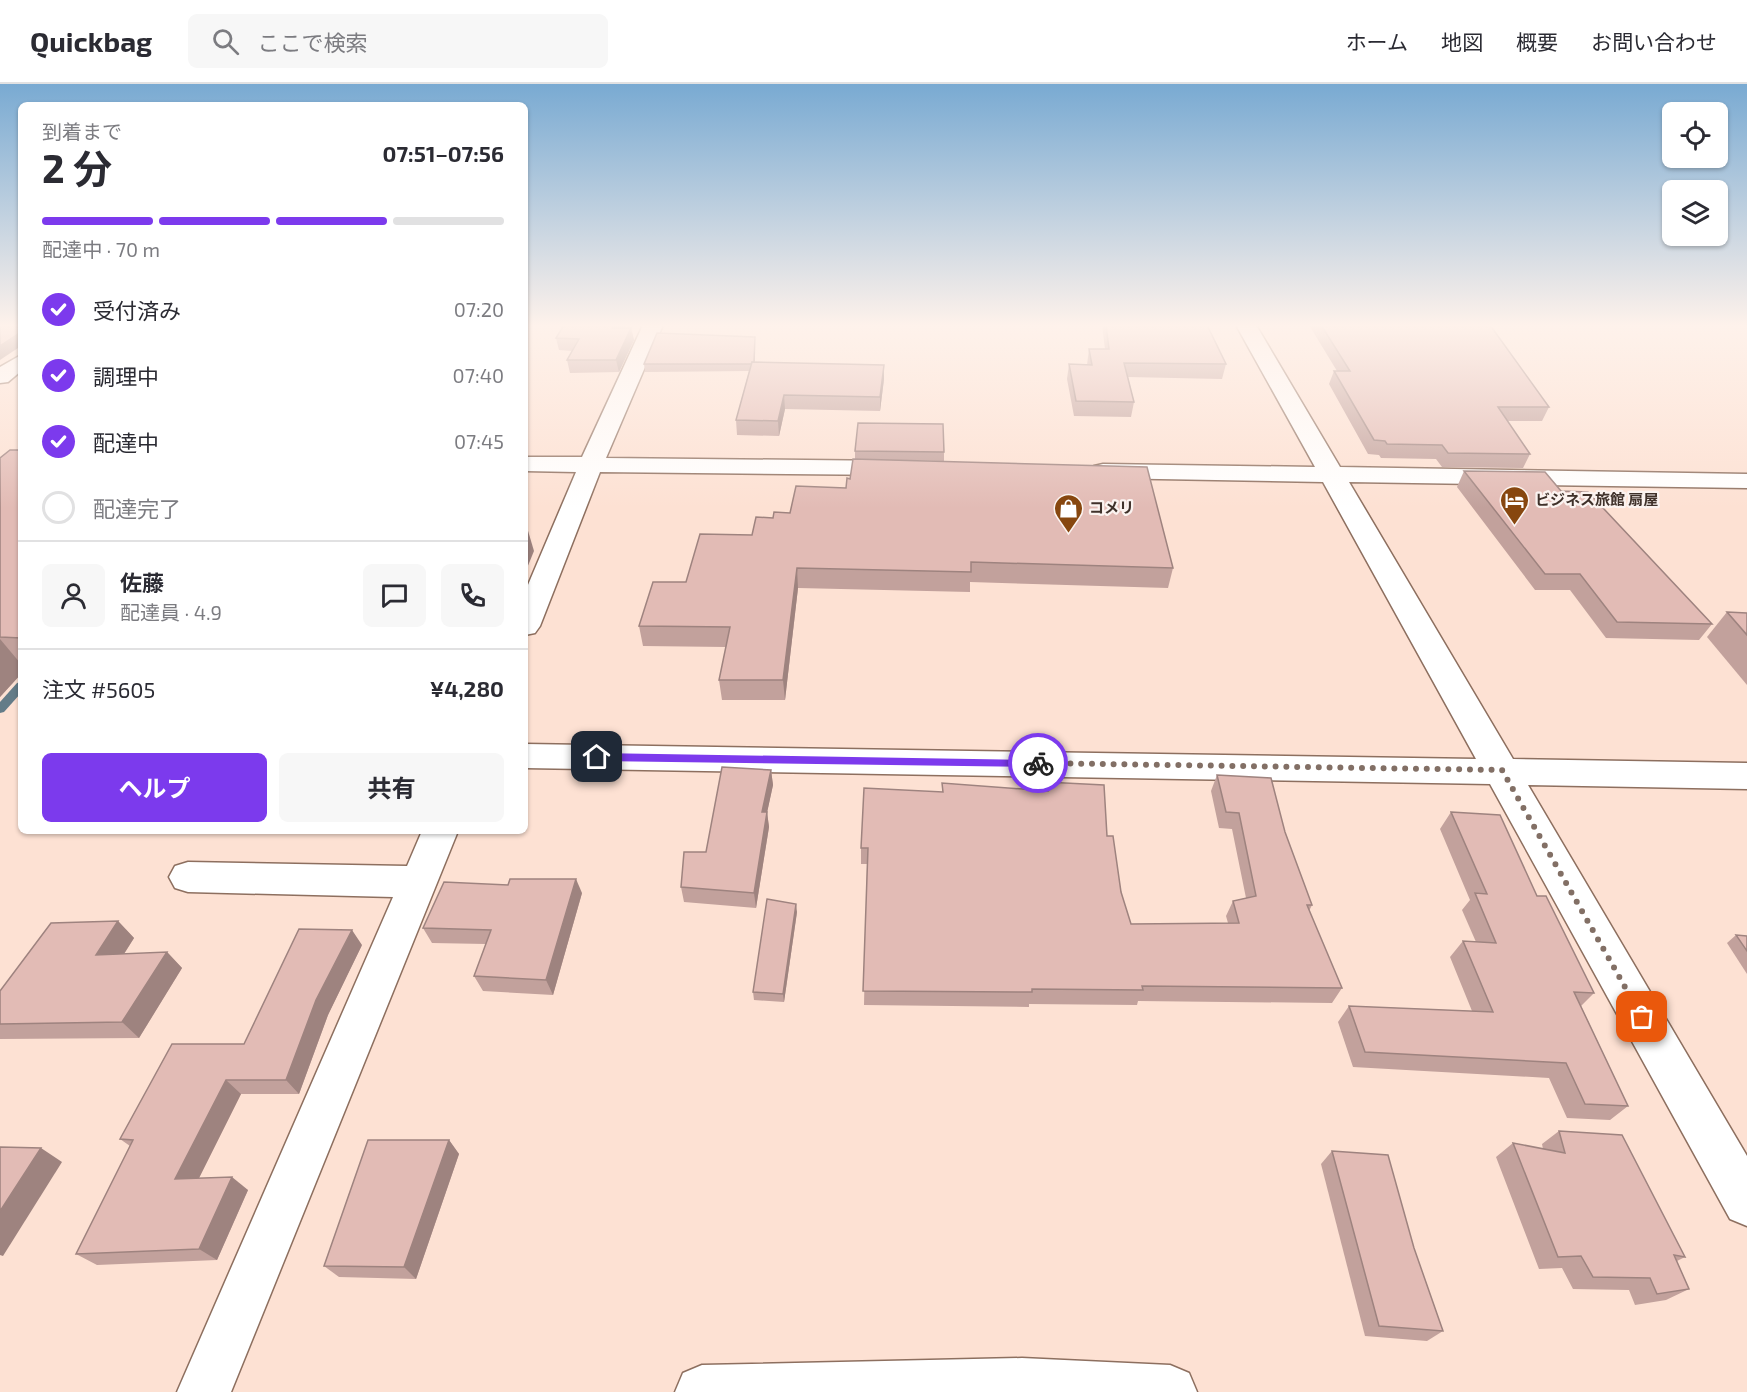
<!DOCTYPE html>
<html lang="ja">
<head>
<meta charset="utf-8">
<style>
	body { margin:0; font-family:"Exo 2","Noto Sans JP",sans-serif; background:#f7f7f7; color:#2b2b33; height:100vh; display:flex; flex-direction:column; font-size:22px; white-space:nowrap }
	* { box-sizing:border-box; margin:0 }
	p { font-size:20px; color:#7c7c81 }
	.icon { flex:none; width:33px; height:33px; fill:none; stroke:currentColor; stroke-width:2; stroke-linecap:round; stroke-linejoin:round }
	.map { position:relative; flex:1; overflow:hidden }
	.drawer { position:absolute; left:18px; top:18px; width:510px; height:732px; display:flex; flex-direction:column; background:#fff; border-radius:9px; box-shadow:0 2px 4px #0004 }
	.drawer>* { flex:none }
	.fabs { position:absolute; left:1662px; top:18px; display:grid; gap:12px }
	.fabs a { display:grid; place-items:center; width:66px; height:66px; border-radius:9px; background:#fff; box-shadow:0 2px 4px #0004; font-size:30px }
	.pin { position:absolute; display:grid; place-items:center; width:51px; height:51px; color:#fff; margin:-26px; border-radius:12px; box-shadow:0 3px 9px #0006 }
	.courier { position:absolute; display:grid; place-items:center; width:60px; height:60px; margin:-30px; border:4px solid #7c3aed; border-radius:50%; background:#fff; color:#222; box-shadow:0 2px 8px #0007 }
	.summary em { font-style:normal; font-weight:700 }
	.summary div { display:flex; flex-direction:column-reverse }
	.summary { display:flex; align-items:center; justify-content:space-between; height:102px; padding:0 24px }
	h1 { font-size:39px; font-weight:700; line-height:45px }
	.bar { display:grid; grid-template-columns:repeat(4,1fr); gap:9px 6px; align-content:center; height:72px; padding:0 24px }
	.bar i { height:8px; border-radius:4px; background:#e1e1e2 }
	.bar .selected { background:#7c3aed }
	.bar p { grid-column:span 4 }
	.line { display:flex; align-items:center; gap:15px; padding:0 24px; border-top:2px solid #e1e1e2 }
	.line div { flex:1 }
	.round { display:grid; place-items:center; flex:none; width:63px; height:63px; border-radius:9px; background:#f7f7f7 }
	ol { padding:0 24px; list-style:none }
	li { display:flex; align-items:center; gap:18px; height:66px }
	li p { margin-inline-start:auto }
	li .icon { padding:6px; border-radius:50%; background:#7c3aed; color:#fff; stroke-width:4 }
	li:last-child { color:#7c7c81 }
	li i { width:33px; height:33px; border:3px solid #e1e1e2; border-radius:50% }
	.primary-button { display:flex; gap:12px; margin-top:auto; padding:12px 24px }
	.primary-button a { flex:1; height:69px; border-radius:9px; background:#7c3aed; color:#fff; font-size:24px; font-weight:700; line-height:69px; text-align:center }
	.primary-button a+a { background:#f7f7f7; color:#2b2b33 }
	header { display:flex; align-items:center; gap:36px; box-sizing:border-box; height:84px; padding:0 30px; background:#fff; border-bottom:2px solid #e1e1e2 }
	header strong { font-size:28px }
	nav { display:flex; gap:33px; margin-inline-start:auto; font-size:21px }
	.search { width:420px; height:54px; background:#f7f7f7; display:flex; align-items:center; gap:15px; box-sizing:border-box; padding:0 21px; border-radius:9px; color:#7c7c81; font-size:22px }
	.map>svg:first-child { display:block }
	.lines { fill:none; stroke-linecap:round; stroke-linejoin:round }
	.stream { fill:#647c88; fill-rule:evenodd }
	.minor-casing { stroke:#8d6f5f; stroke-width:3 }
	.minor { fill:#fff; fill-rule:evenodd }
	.wall { fill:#c2a19c }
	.shaded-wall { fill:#9e837f }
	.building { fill:#e2bbb5; stroke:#9e837f; stroke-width:1.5 }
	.route { fill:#7c3aed }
	.done { stroke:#826f65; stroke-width:6; stroke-dasharray:0 10.8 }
	.labels { text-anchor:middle; stroke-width:4.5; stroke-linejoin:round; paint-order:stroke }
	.far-poi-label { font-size:15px; font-weight:bold; fill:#3f312a; stroke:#fbf3f0; text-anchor:start }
</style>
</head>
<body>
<header>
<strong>Quickbag</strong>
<div class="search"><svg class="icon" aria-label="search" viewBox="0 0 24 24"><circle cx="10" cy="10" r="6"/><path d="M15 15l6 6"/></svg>ここで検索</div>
<nav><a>ホーム</a><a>地図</a><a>概要</a><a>お問い合わせ</a></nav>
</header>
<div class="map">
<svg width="1747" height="1308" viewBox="0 0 1747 1308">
	<rect width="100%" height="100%" fill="#fde1d3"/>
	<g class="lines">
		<path class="stream" d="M21 598V609L4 628 0 629V618L17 599Z"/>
		<defs>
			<g id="minor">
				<path d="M643 241H663L606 374 895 377 904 379 907 384 904 389 895 391 600 388 540 542 535 549 525 551V508L576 388 525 387V373H582Z"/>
				<path d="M1236 241H1256L1340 383 1747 390V404L1349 398 1513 675 1747 679V705L1528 701 1747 1072V1142L1730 1135 1490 700 525 684V660L1476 675 1323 398 1103 394 1094 392 1091 387 1094 382 1103 380 1315 383Z"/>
				<path d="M21 271V287L8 298 0 299V283Z"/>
				<path d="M422 747H458L231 1308H177L393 813 188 808 175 804 169 793 175 782 188 778 407 782Z"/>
				<path d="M1022 1274 1170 1281 1189 1289 1197 1308H675L683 1289 702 1281Z"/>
			</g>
		</defs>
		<use href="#minor" class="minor-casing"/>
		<use href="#minor" class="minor"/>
	</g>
	<g class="wall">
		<path d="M564 241H625L623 244H631L634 256 619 288 570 289 567 276 572 267 559 266 556 254Z"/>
		<path d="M1102 241H1207L1226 280 1222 295 1128 293 1134 318 1131 333 1074 332 1067 295 1069 280 1087 281 1089 265H1105Z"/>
		<path d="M1309 241H1490L1549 323 1542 337H1507L1530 370 1523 384 1442 383 1436 375 1381 374 1379 371 1368 370 1329 300 1334 287H1337Z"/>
		<path d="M755 260V278L884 295 880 327 785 325 779 352 737 351 736 336 749 287 645 288 644 280Z"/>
		<path d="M21 366V590L0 613V374Z"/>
		<path d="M855 367 944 368V377L888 376 1173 484 1168 504 970 498V508L798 504 785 616H722L719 596 726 563 643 562 639 542 686 498 752 451 773 434 790 429 846 404 850 395 855 375Z"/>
		<path d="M1464 387 1561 407 1712 540 1699 556 1606 554 1570 506H1535L1457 403Z"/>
		<path d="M1727 528 1747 529V601L1707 553Z"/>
		<path d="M771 686 773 701 767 728 769 743 756 824 684 818 681 803 706 768Z"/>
		<path d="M1217 691 1285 748 1312 821 1309 827 1342 904 1332 919 1138 917 1137 921 1029 920V923L864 921 867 780H861V764L942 708V699L1044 707 1046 698 1107 752 1121 808 1131 840 1228 839 1226 832 1233 817 1246 814 1232 745 1219 744 1211 707Z"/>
		<path d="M1451 728 1537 812 1594 909 1581 922 1628 1022 1610 1036 1567 1034 1549 994 1353 983 1338 938 1349 922 1472 927 1450 873 1463 857 1476 858 1462 826 1470 816 1440 745Z"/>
		<path d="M582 809 553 911 483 907 474 892 486 860 432 859 423 844Z"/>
		<path d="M797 828 784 918 754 916 753 908Z"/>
		<path d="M118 837 134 854 124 870 167 868 182 884 139 954 0 955V907Z"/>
		<path d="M1736 851 1747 852V890L1727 859Z"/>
		<path d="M362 861 328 931 299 1010H241L199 1094 248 1106 217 1176 97 1181 76 1170 130 1062 120 1055 244 960Z"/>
		<path d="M1559 1047 1685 1173 1677 1177 1689 1205 1666 1216 1635 1221 1629 1206 1573 1205 1562 1184 1539 1185 1496 1073 1513 1059 1543 1065 1542 1060Z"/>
		<path d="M449 1056 459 1070 416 1195 339 1193 324 1182Z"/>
		<path d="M1332 1067 1414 1164 1443 1247 1427 1257 1365 1252 1321 1080Z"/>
	</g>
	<g class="shaded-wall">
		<path d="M615 241H625L616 256 613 244Z"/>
		<path d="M631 244 634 256 619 288 616 276Z"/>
		<path d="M21 248V262L0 276V262Z"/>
		<path d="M884 281V295L880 327V313Z"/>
		<path d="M784 311 785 325 779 352 778 337Z"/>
		<path d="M526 440 534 467 525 489V442Z"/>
		<path d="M797 484 798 504 785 616 783 596Z"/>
		<path d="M0 555 21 580V590L0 613Z"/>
		<path d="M771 686 773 701 764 743 762 728Z"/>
		<path d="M767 728 769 743 756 824 754 809Z"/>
		<path d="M576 795 582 809 553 911 546 896Z"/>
		<path d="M796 820 797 828 784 918 783 910Z"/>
		<path d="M118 837 134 854 113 887 96 871Z"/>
		<path d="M352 846 362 861 328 931 299 1010 286 996 316 916Z"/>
		<path d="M167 868 182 884 139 954 122 938Z"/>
		<path d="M226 996 241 1010 192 1108 175 1095Z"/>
		<path d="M449 1056 459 1070 416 1195 404 1183Z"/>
		<path d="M41 1064 62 1078 3 1172 0 1171V1127Z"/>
		<path d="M232 1093 248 1106 217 1176 199 1165Z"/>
	</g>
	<g class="building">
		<path d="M0 241H21V248L0 262Z"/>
		<path d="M564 241H615L613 244H631L616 276H567L579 255 556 254Z"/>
		<path d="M1106 241H1207L1226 280 1124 279 1134 318 1076 317 1069 280 1092 281 1089 265H1109Z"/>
		<path d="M1321 241H1490L1549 323H1498L1530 370 1448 369 1442 361 1387 360 1385 357 1374 356 1334 287H1350Z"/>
		<path d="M657 249 755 253 754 278H752L751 280H644Z"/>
		<path d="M752 278 884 281 880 313 784 311 778 337 736 336Z"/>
		<path d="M858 339 943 340 944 368 855 367Z"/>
		<path d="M10 366H21V554L0 553V374Z"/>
		<path d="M853 375 1147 383 1173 484 971 478V488L797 484 783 596H719L730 543 639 542 653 498H686L700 450 752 451 756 433 773 434 774 428 790 429 796 402 846 404 847 394 850 395Z"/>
		<path d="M1464 387 1545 388 1561 407 1588 408 1712 540 1617 538 1580 490H1545Z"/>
		<path d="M1727 528 1747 529V551Z"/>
		<path d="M722 683 771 686 762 728H767L754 809 681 803 684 768H706Z"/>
		<path d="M1217 691 1271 694 1285 748 1312 821H1307L1342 904 1142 902 1143 906 1032 905V908L863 907 868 764H861L864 704 943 708 942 699 1048 707 1046 698 1104 701 1107 752H1113L1121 808 1131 840 1239 839 1233 817 1256 812 1239 729 1226 728Z"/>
		<path d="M1451 728 1500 731 1537 812H1546L1594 909 1574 908 1628 1022 1585 1020 1566 979 1365 968 1349 922 1493 928 1463 857 1496 859 1475 809 1487 810Z"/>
		<path d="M510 795H576L546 896 474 892 491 846 423 844 444 798 508 801Z"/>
		<path d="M767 815 796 820 783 910 753 908Z"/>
		<path d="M118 837 96 871 167 868 122 938 0 940V907L51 839Z"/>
		<path d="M299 845 352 846 316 916 286 996H226L175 1095 232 1093 199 1165 76 1170 133 1056 120 1055 172 960H244Z"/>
		<path d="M1736 851 1747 852V867Z"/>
		<path d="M1559 1047 1622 1051 1685 1173 1674 1171 1689 1205 1657 1210 1650 1194 1593 1193 1581 1172 1558 1173 1513 1059 1565 1069Z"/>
		<path d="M368 1056H449L404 1183 324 1182Z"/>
		<path d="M0 1063 41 1064 0 1127Z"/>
		<path d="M1332 1067 1388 1071 1414 1164 1443 1247 1379 1242Z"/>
	</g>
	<linearGradient id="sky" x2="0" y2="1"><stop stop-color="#79aad2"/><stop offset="0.57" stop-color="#fef2eb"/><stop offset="1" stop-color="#fef2eb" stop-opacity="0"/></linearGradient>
	<rect width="1747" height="424" fill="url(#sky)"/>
	<path class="route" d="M597 669 1038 676 1043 679 1038 683 597 677 592 673Z"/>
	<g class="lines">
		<path class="done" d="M1038 679 1502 686 1642 933"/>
	</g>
	<defs>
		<symbol id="hotel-pin" viewBox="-11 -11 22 30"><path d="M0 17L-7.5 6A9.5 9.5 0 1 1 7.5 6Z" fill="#87470f" stroke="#fbf3f0"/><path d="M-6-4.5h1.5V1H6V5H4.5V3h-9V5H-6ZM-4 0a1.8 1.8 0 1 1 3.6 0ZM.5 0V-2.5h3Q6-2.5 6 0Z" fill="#fff"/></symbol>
		<symbol id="shop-pin" viewBox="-11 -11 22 30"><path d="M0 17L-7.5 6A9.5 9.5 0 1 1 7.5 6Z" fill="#87470f" stroke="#fbf3f0"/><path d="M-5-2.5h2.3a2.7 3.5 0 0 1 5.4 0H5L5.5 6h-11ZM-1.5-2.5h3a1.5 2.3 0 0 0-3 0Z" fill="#fff"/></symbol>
	</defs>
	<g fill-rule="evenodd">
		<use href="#hotel-pin" x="1498" y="400" width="33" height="45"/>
		<use href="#shop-pin" x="1052" y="408" width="33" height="45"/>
	</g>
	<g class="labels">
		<g class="far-poi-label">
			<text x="1535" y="421">ビジネス旅館 扇屋</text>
			<text x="1089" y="429">コメリ</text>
		</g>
	</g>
</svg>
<div class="fabs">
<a><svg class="icon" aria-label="locate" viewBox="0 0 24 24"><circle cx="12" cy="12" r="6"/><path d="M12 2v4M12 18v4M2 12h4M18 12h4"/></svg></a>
<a><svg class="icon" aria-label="layers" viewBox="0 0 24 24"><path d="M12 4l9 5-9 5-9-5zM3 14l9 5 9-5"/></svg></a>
</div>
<div class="pin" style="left:1642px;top:933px;background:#ea580c"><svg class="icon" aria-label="bag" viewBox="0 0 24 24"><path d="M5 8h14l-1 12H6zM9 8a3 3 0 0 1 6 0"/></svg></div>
<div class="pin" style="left:597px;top:673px;background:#1f2937"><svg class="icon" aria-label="home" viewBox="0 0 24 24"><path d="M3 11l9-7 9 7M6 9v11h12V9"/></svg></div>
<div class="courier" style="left:1038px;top:679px"><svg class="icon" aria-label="bike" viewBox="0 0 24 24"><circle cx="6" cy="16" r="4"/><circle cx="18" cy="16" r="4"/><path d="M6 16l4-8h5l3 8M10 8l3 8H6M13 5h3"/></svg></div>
<section class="drawer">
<div class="summary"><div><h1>2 分</h1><p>到着まで</p></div><em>07:51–07:56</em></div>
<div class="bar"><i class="selected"></i><i class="selected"></i><i class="selected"></i><i></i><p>配達中 · 70 m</p></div>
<ol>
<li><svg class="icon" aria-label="check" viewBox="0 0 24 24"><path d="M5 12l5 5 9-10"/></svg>受付済み<p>07:20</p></li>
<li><svg class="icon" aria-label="check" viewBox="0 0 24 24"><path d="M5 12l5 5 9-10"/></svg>調理中<p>07:40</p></li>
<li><svg class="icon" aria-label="check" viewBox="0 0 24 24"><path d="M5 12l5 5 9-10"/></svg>配達中<p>07:45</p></li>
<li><i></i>配達完了</li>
</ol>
<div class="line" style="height:108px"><a class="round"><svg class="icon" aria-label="person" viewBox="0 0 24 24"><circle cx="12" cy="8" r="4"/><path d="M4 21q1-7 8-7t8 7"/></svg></a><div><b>佐藤</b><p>配達員 · 4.9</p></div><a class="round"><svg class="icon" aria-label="chat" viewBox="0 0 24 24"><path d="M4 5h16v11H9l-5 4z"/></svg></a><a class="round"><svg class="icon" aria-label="phone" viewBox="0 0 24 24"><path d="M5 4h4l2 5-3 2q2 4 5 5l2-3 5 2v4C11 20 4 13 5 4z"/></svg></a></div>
<div class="line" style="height:78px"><div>注文 #5605</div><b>¥4,280</b></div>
<div class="primary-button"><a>ヘルプ</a><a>共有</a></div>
</section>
</div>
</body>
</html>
